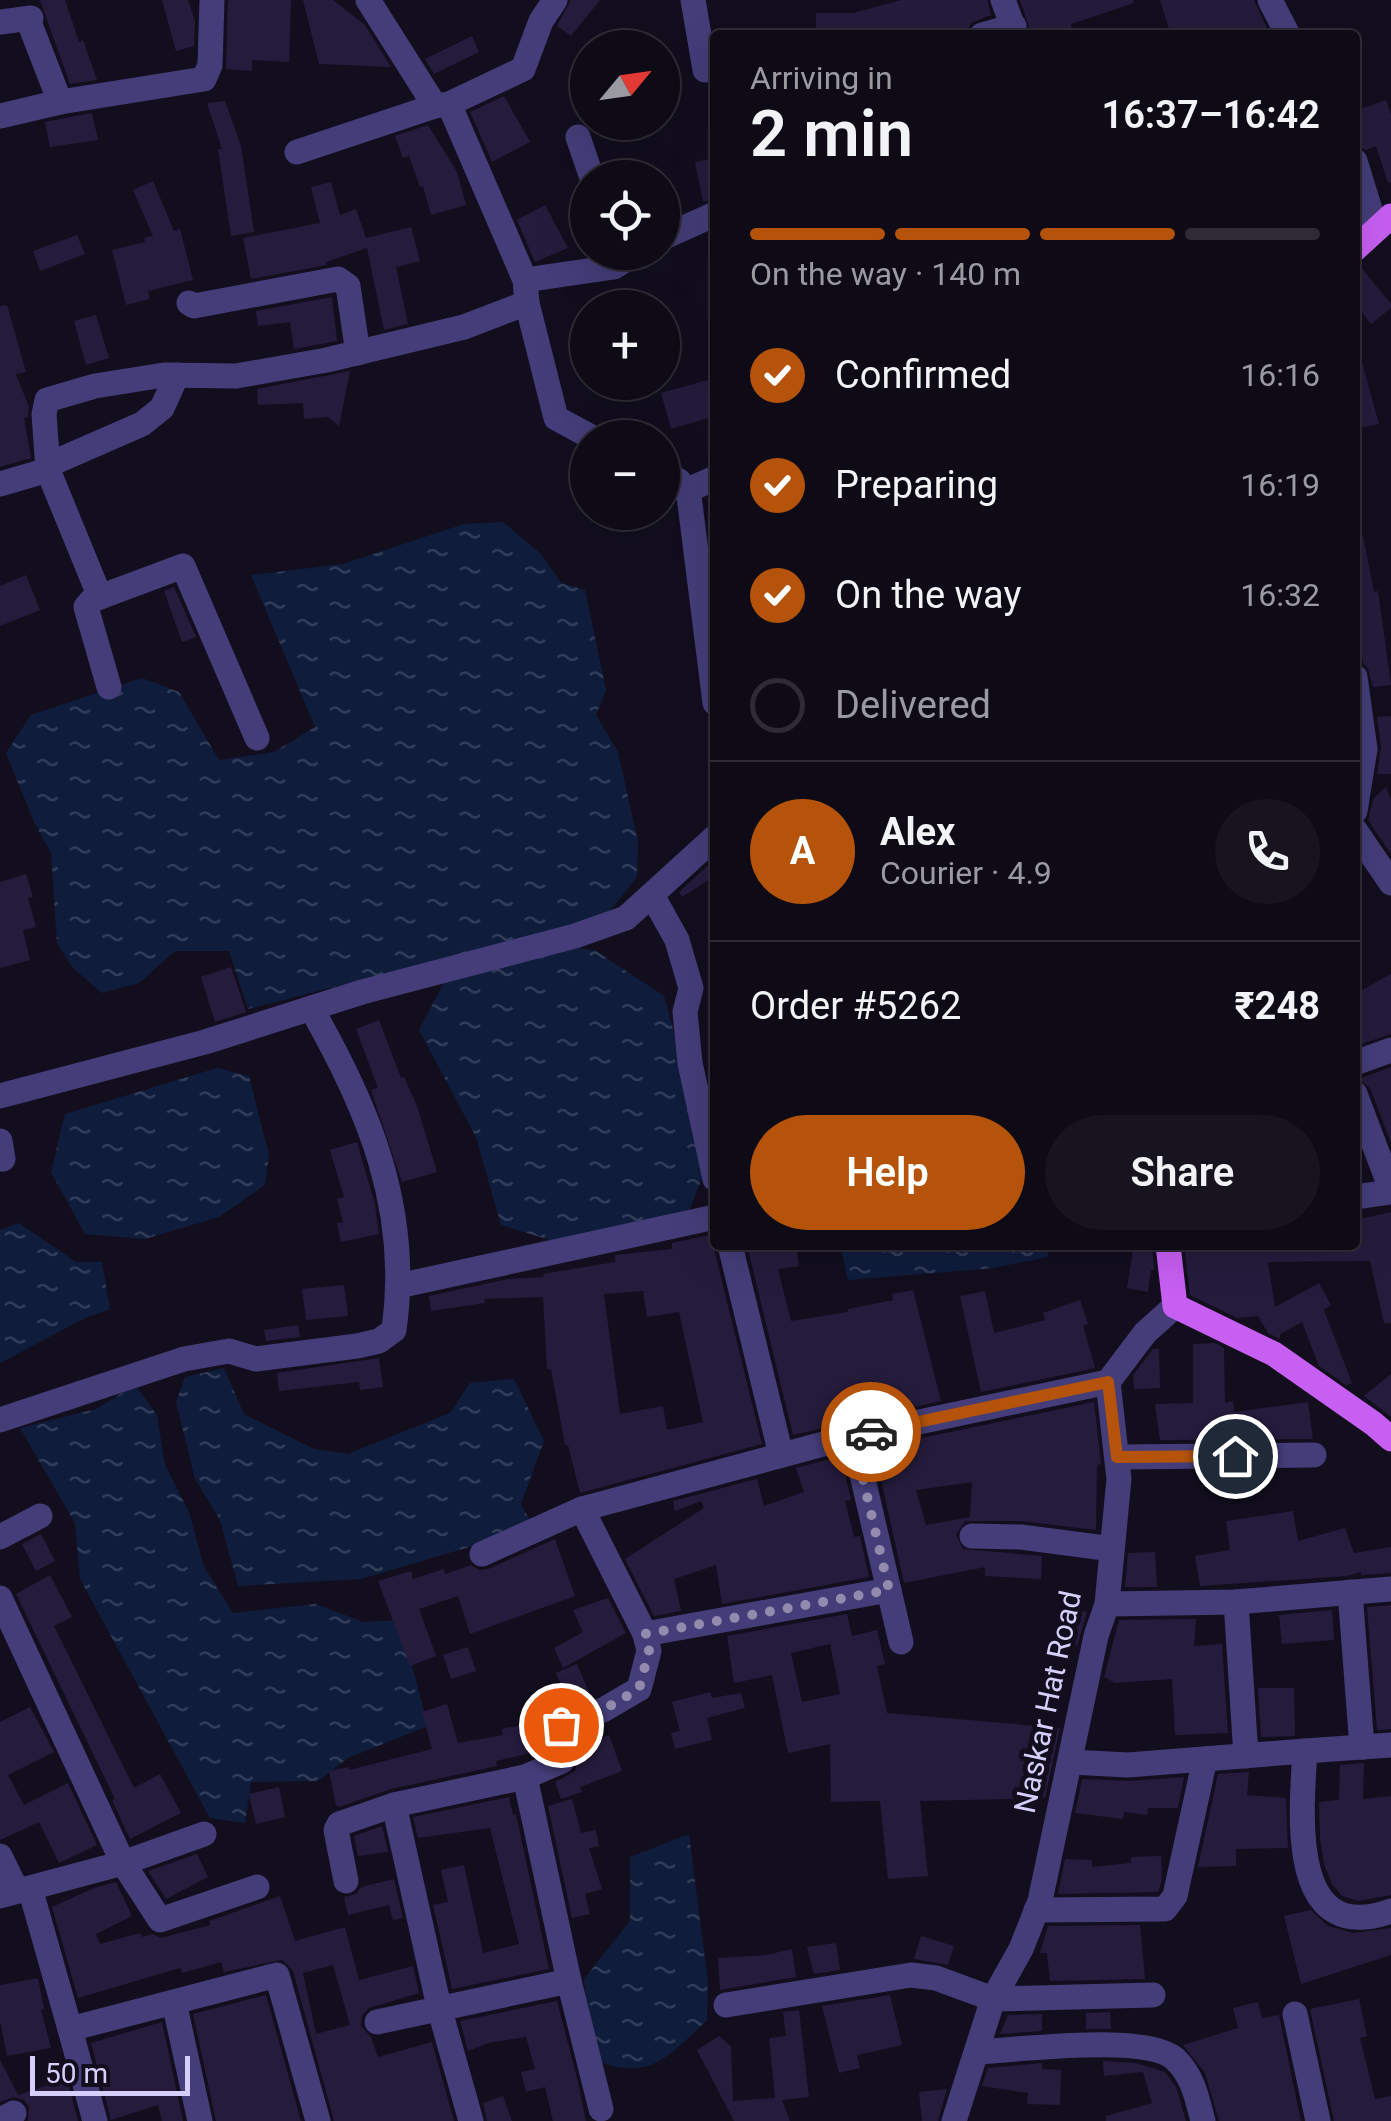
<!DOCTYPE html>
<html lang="en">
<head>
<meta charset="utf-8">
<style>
	body { margin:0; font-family:Roboto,sans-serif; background:#17131f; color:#f1f3f6; height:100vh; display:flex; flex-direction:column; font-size:38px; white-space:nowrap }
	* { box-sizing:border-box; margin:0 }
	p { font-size:32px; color:#9b9aa1 }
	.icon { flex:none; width:55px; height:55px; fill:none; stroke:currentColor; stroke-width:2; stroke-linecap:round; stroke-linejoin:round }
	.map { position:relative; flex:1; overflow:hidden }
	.details { position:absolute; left:710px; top:30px; width:650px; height:1220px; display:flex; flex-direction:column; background:#0e0a16; border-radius:10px; box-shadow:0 10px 40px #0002,0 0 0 2px #2e2b35 }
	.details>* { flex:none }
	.needle { width:65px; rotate:61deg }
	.tools { position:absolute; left:570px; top:30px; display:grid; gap:20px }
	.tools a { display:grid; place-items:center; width:110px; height:110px; border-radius:50%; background:#0e0a16; box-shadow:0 10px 40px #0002,0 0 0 2px #2e2b35; font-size:50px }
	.scale { position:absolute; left:30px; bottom:25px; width:160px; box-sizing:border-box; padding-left:10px; border:5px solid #d7cffb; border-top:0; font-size:28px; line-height:35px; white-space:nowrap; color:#d7cffb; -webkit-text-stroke:8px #120e1e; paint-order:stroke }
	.pin { position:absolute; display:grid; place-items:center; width:85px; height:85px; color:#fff; margin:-42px; border:5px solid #fff; border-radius:50%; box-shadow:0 2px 10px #0007 }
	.courier { position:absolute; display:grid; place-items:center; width:100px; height:100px; margin:-50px; border:8px solid #b45309; border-radius:50%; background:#fff; color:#222; box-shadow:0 2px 12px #0007 }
	.head em { font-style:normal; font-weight:600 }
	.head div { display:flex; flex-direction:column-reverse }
	.head { display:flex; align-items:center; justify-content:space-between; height:170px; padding:0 40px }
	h1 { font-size:65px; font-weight:600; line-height:75px }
	.bar { display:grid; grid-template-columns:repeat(4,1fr); gap:15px 10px; align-content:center; height:120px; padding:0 40px }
	.bar i { height:12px; border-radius:8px; background:#2e2b35 }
	.bar .active { background:#b45309 }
	.bar p { grid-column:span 4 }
	.line { display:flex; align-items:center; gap:25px; padding:0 40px; border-top:2px solid #2e2b35 }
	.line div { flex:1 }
	.round { display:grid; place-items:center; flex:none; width:105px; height:105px; border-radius:52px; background:#17131f }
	ol { padding:0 40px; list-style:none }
	li { display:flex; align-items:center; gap:30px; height:110px }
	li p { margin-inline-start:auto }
	li .icon { padding:10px; border-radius:50%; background:#b45309; color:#fff; stroke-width:4 }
	li:last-child { color:#9b9aa1 }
	li i { width:55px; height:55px; border:5px solid #2e2b35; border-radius:50% }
	.button { display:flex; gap:20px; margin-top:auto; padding:20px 40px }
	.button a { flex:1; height:115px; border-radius:60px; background:#b45309; color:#fff; font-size:40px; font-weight:600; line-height:115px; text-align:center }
	.button a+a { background:#17131f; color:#f1f3f6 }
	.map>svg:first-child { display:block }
	.water { fill:url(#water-ripples) }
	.building { fill:#251c3d; fill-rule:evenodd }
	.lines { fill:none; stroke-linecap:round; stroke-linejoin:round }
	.minor { stroke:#443d79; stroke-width:25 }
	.major { stroke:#c75ff2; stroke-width:25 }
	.done { stroke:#928bae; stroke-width:10; stroke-dasharray:0 18 }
	.route { stroke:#b45309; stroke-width:12 }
	.labels { text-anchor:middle; stroke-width:10; stroke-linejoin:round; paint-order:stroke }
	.street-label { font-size:30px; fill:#d7cffb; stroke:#120e1e }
</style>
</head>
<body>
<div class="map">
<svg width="1391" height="2121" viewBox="0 0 1391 2121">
	<defs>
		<pattern id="water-ripples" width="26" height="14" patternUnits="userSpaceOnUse" patternTransform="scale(2.5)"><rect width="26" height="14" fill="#0f1c3c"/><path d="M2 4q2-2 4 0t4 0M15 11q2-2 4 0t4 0" fill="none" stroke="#313c59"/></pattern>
	</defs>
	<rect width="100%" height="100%" fill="#120e1e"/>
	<g class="water">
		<path d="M503 522 541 554 561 583 585 590 606 690 596 715 618 752 638 842 637 877 605 917 248 1009 229 951H175L139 983 102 993 72 967 57 943 51 853 35 824 6 753 31 715 142 678 179 692 219 760 274 752 315 727 251 575 343 564 464 524Z"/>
		<path d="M568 946 596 951 664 996 709 1160 688 1214 560 1243 501 1225 476 1137 419 1030 449 973Z"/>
		<path d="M217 1068 249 1076 269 1155 265 1185 219 1217 145 1239 85 1234 51 1172 65 1114Z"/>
		<path d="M19 1223 76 1262H102L110 1309 85 1318 0 1363V1230Z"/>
		<path d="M840 1245H1046L1048 1257 994 1268 848 1280Z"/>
		<path d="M224 1368 244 1414 314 1449 348 1454 450 1413 470 1383 514 1379 544 1441 521 1504 534 1528 361 1579 238 1586 220 1520 195 1479 176 1402 185 1377Z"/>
		<path d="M135 1385 157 1415 165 1465 189 1512 204 1567 233 1613 316 1604 363 1622 400 1620 428 1726 348 1758 318 1781 251 1782 245 1823 210 1818 80 1579 75 1523 20 1428 96 1409Z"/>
		<path d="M689 1834 708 1983 707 2020C670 2054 652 2082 598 2061L588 2023 584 1979 630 1921V1857Z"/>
	</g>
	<g class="building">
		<path d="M40 0H65L79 42 83 40 97 80 70 84Z"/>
		<path d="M162 0H188L195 21 194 46 176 51Z"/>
		<path d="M228 0H291L289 62 252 60V71L226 69Z"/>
		<path d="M303 0H333L365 25 391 67 319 64Z"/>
		<path d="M571 0H600L571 36 557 26Z"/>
		<path d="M901 0H987L991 15 971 23 966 35H816V13H853Z"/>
		<path d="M1020 0H1133L1134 3 1071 24 1073 35H1032Z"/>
		<path d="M1160 0H1254L1270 35H1171Z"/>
		<path d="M472 36 479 52 434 74 425 59Z"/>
		<path d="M504 96 530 142 492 162 470 112Z"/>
		<path d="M1386 100 1391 115V182L1388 183 1376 146 1366 150 1355 145V111Z"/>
		<path d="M225 101 241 146 254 232 231 236 218 149H222L207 103Z"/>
		<path d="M92 113 98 140 50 147 45 122Z"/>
		<path d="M428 125 457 172 466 205 431 215 423 186 420 187 409 156 403 158 395 136Z"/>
		<path d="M715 158V198L703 202 695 162Z"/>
		<path d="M153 181 174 231 180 229 193 280 148 291 150 299 126 305 112 250 145 242 144 238 153 236 133 190Z"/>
		<path d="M331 182 340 215 356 209 366 238 411 227 420 261 396 267 408 324 384 330 367 248 326 262 327 265 251 279 243 238 320 223 311 187Z"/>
		<path d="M545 205 568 248 535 262 517 220Z"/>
		<path d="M77 235 85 254 40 271 33 251Z"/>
		<path d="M1355 265H1359L1391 304V308L1371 324 1355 303Z"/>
		<path d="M332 297 337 341 294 349 290 322 258 326 256 311Z"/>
		<path d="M7 305 26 372 16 374 29 407 28 417 24 418 31 458 0 467V306Z"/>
		<path d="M96 315 109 358 86 365 74 321Z"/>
		<path d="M1360 355 1379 424 1355 429V356Z"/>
		<path d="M350 371 339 426 328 417 304 419 303 403 258 405 257 389Z"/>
		<path d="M715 378V416L671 429 661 393Z"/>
		<path d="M1363 536 1374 592 1378 591 1391 685 1373 687 1368 668 1363 663 1359 632 1355 633V537Z"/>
		<path d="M26 575 40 610 0 626V586Z"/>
		<path d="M174 587 196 637 182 642 164 591Z"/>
		<path d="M1391 716V774H1377L1381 747 1377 717Z"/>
		<path d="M1386 787 1391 800V854L1368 820 1374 798Z"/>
		<path d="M715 859V876L682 897 679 892Z"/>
		<path d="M26 874 33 897 28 898 36 927 23 930 30 960 0 968V882Z"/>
		<path d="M231 967 246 1012 215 1022 201 977Z"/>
		<path d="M1391 974V1034L1355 1046V994Z"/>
		<path d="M379 1020 401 1078 404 1077 417 1106 437 1172 402 1182 371 1090 378 1088 356 1029Z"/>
		<path d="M1391 1067V1143L1370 1088 1359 1079Z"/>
		<path d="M357 1142 375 1205 379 1234 341 1242 337 1223 343 1222 337 1199 344 1197 330 1150Z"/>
		<path d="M1391 1212V1323H1384L1370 1261 1268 1262 1275 1307 1319 1283 1331 1305 1324 1310 1352 1383 1346 1385 1319 1366 1302 1322 1280 1334V1339L1268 1333 1258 1316 1237 1318 1190 1295 1184 1245H1355V1220Z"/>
		<path d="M715 1234 714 1249 762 1444 580 1493 568 1445H565L551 1369H547L543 1297 484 1299 485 1303 431 1311 429 1296 508 1279 544 1277 543 1274 615 1262V1255L672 1249V1243ZM643 1291 647 1317 679 1312 703 1422 667 1430 663 1406 620 1414 604 1294Z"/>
		<path d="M747 1245H796L799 1266 778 1269 791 1321 848 1312V1309L893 1300 892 1294 913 1290 941 1401 793 1435Z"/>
		<path d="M1134 1245H1152L1154 1270H1151L1148 1292 1127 1288Z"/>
		<path d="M344 1285 348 1316 306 1320 302 1289Z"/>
		<path d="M985 1291 994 1333 1045 1320 1043 1313 1080 1300 1088 1324 1083 1326 1095 1368 981 1392 960 1296Z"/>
		<path d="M298 1325 300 1337 266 1341 264 1330Z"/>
		<path d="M1215 1343 1224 1348 1225 1403 1233 1401 1234 1412 1308 1402 1313 1439 1160 1440 1155 1404 1193 1403V1344Z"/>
		<path d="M1153 1349H1159L1160 1388 1134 1389 1133 1375Z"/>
		<path d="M379 1358 383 1387 360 1390 359 1382 279 1391 277 1373Z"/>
		<path d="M1391 1374V1417L1364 1396Z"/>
		<path d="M1094 1402 1101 1464 1097 1465 1096 1530 1021 1521H965L956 1535 963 1549 1042 1556 1041 1579 985 1576V1567L904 1583 874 1448ZM972 1482 970 1517 926 1525 916 1490Z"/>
		<path d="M841 1456 851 1500 845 1501 854 1537 860 1536 869 1577 722 1604 716 1565 674 1579 681 1611 654 1616 625 1559 704 1508 701 1501 675 1511 673 1501 757 1479 764 1506 804 1492 796 1468Z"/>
		<path d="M1293 1511 1298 1541 1345 1528 1354 1553 1391 1547V1573L1361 1575V1572L1347 1576 1200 1586 1195 1556 1230 1550 1226 1521Z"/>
		<path d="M41 1534 55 1561 36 1571 22 1544Z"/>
		<path d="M555 1539 575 1596 470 1634 458 1596 419 1609 436 1656 410 1666 378 1581 411 1571 413 1579 444 1569 445 1574 471 1565 479 1570 488 1569Z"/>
		<path d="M1155 1552 1157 1587H1125L1128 1553Z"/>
		<path d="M50 1575 72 1617 54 1626 134 1788 160 1774 181 1813 130 1839 112 1800 115 1799 16 1594Z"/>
		<path d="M608 1598 626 1633 563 1668 554 1648 583 1632 573 1610Z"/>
		<path d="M1391 1605V1729L1377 1730 1367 1607Z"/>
		<path d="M1063 1607 1087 1612 1077 1646 1055 1642Z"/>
		<path d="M1332 1610 1334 1640 1282 1644 1279 1615Z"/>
		<path d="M847 1614 852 1636 877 1630 885 1664 877 1666 887 1713 1060 1728 1045 1798 920 1801 928 1876 888 1879 880 1801 831 1802 830 1744 788 1753 772 1675 734 1683 727 1636ZM830 1644 840 1694 802 1702 791 1653Z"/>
		<path d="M1196 1619 1194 1646 1222 1644 1228 1733 1175 1735 1172 1679 1115 1683 1104 1677 1119 1620Z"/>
		<path d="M468 1647 476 1671 451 1679 443 1655Z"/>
		<path d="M577 1664 591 1697 569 1705 556 1673Z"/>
		<path d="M1258 1688H1294L1295 1736 1261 1737Z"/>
		<path d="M710 1692 712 1698 741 1693 745 1708 707 1718 712 1740 675 1749 671 1733 680 1731 672 1702Z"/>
		<path d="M447 1704 458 1743 503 1735 502 1729 546 1720 548 1749 496 1761 497 1766 391 1789 339 1807 336 1805 329 1771 349 1767V1770L432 1749 422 1712Z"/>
		<path d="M30 1707 54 1752 8 1775 24 1805 68 1783 97 1845 59 1863 39 1822 0 1840V1722Z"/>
		<path d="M583 1734 587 1743 609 1735 622 1771 580 1787 582 1792 561 1799 555 1782 575 1771 581 1750 579 1736Z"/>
		<path d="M1364 1763 1363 1799 1391 1796V1895L1358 1901 1342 1896 1332 1884 1324 1864 1320 1838 1319 1802 1339 1800 1340 1765Z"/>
		<path d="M1249 1772 1247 1795 1286 1798 1288 1848 1236 1849V1866L1198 1867 1218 1774Z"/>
		<path d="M1184 1777 1178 1808H1148L1147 1815 1124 1812 1123 1819 1075 1813 1082 1779 1129 1781Z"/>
		<path d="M279 1787 285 1817 256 1824 249 1794Z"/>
		<path d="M509 1797 513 1815 516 1814 549 1969 452 1989 433 1905 448 1902 441 1870 464 1865 483 1953 519 1944 490 1828 418 1838 413 1817Z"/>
		<path d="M572 1799 581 1833 596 1830 599 1846 589 1848 602 1889 585 1894 590 1914 572 1918 548 1806Z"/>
		<path d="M382 1826 388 1852 358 1856 354 1836Z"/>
		<path d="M197 1854 208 1877 166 1899 148 1871Z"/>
		<path d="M1161 1856 1162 1880 1158 1892 1058 1894 1065 1859 1092 1860V1867L1131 1863V1857Z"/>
		<path d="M394 1879 403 1918 393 1920 389 1905 348 1915 344 1897 356 1894 361 1887Z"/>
		<path d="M116 1882 132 1916 96 1934 100 1944 140 1933 142 1937 152 1934 161 1938 210 1925 209 1921 280 1896 295 1941 345 1927 359 1980 413 1966 419 1993 369 2008 362 2016 361 2026 371 2037 378 2057 432 2042 454 2121H334L293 1971 282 1960 224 1972 221 1962 182 1973 180 1968 78 1998 52 1907 94 1888ZM333 1965 350 2025 316 2034 303 1973Z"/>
		<path d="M1311 1910 1328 1926 1353 1933 1391 1928V1955L1301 1984 1284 1916Z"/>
		<path d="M1140 1925 1145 1979 1050 1981 1047 1953H1040L1048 1926Z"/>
		<path d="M921 1936 954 1946 948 1965 914 1959Z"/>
		<path d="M836 1943 840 1970 814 1974 807 1947Z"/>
		<path d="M792 1949 796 1977 720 1990 718 1958 766 1955Z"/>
		<path d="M38 1978 44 2009 41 2010 51 2048 7 2056 0 2021V1985Z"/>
		<path d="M266 1995 301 2121H216L193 2014Z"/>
		<path d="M890 1995 902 2045 857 2055 860 2068 839 2073 822 2006Z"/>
		<path d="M1359 1999 1367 2036 1360 2038 1375 2099 1391 2096V2121H1334L1310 2009Z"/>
		<path d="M557 2001 577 2078 586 2121H553L545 2087 526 2092 521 2072 535 2069 526 2037 488 2043 468 2051 460 2021Z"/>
		<path d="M1258 2002 1262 2018 1279 2015 1301 2121H1219L1205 2073 1183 2045 1238 2028 1233 2008Z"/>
		<path d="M799 2010 809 2097 782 2100 790 2121H734L697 2050 719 2036 731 2046 733 2101 775 2098 769 2038 786 2036 783 2012Z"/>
		<path d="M1110 2012 1111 2029H1086V2013Z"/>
		<path d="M1042 2014V2031L1000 2034 1008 2015Z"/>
		<path d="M162 2022 183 2121H162L158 2105 111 2120 91 2043Z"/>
		<path d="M0 2060 18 2095 67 2079 78 2121H28L29 2107 24 2100 14 2097 0 2102Z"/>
		<path d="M1103 2061 1136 2063 1165 2072 1176 2087 1186 2121H1106V2116L1152 2103 1143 2072 1104 2076Z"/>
		<path d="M1042 2063V2069L1061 2070 1060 2105 1027 2104 1028 2093 982 2086 988 2068Z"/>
		<path d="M947 2089 938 2121H922L919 2092Z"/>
		<path d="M503 2096 512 2121H487L483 2103Z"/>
	</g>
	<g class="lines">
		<g class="minor">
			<path d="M368 0 435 106 449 104 523 69 541 21 555 0"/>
			<path d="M693 0 705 70"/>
			<path d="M1003 0 1016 35"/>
			<path d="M1270 0 1288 35"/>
			<path d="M0 22 31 18 29 22 60 102"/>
			<path d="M982 35 1014 26"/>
			<path d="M449 104 525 280 527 303 556 418 593 438"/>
			<path d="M0 116 60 102 204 79 210 65 212 0"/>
			<path d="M578 137 592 178"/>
			<path d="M297 152 435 106"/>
			<path d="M1355 161 1376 229"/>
			<path d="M662 238 715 214"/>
			<path d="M525 280 614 267 637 252"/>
			<path d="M189 303 194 306 338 279 348 286 358 353"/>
			<path d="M48 465 142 424 162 408 177 375"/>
			<path d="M48 470 44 414 47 400 95 386 164 375 236 376 327 360 464 327 527 303"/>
			<path d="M662 470 679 481 689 496 715 703"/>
			<path d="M0 484 48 470 100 597 183 566 257 738"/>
			<path d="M686 491 715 478"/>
			<path d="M100 597 92 600 86 607 109 687"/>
			<path d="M1355 677 1365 749 1355 811"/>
			<path d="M1355 830 1391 883"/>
			<path d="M652 895 677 940 691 988 685 1012 690 1063 715 1179"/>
			<path d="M1355 1063 1391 1050"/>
			<path d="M1355 1094 1391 1189"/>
			<path d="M0 1096 205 1042 362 992 575 936 626 918 715 837"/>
			<path d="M0 1141 3 1159H0"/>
			<path d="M1355 1197 1391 1192"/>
			<path d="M730 1245 781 1455"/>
			<path d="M398 1286 715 1217"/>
			<path d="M0 1420 184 1359 229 1351 256 1359 357 1346 379 1341 394 1330C411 1210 369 1109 311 1008"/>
			<path d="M853 1436 901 1642"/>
			<path d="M1117 1457 1314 1455"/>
			<path d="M582 1509 645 1634 889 1590"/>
			<path d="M972 1536 1021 1537 1105 1548 1112 1543"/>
			<path d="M0 1537 40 1516"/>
			<path d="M482 1554 582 1509 853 1436 1108 1382"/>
			<path d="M1350 1592 1362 1747"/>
			<path d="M0 1598 123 1863 160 1920 257 1887"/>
			<path d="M1236 1602 1246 1756"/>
			<path d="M1107 1604 1236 1602 1391 1589"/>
			<path d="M1305 1751 1391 1745"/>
			<path d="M1071 1762 1128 1765 1305 1751C1301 1814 1288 1948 1391 1911"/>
			<path d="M525 1777 562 1761 565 1747 561 1725 603 1710 639 1689 649 1651 645 1634"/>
			<path d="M0 1856 17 1891"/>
			<path d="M346 1881 336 1830 339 1824 394 1805"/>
			<path d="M30 1888 70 2029 277 1975 318 2121"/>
			<path d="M0 1896 123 1863 204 1834"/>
			<path d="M1036 1910 1165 1909 1175 1896 1205 1759"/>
			<path d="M569 1981 601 2109"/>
			<path d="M174 2002 200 2121"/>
			<path d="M726 2005 911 1975 936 1978 993 1999 1153 1995"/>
			<path d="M1295 2014 1318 2121"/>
			<path d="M377 2022 569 1981 525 1777 394 1805 439 2007 471 2121"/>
			<path d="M70 2029 95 2121"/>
			<path d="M977 2052C1018 2050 1147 2033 1175 2059 1193 2076 1197 2098 1203 2121"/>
			<path d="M0 2120 14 2113"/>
			<path d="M954 2121 993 1999 1021 1949 1040 1901 1096 1636 1107 1604 1119 1479 1108 1382 1145 1333 1175 1306"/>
		</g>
		<g class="major">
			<path d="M1355 249 1391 216"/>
			<path d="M1168 1245 1175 1306 1274 1354 1374 1424 1391 1439"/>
		</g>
	</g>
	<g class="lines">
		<path class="done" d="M561 1725 603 1710 639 1689 649 1651 645 1634 889 1590 853 1436 871 1432"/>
		<path class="route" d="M871 1432 1108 1382 1117 1457 1235 1456"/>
	</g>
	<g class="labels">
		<g class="street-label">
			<text transform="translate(1048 1702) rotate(-78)" y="10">Naskar Hat Road</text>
		</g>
	</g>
</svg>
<div class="tools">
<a><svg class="needle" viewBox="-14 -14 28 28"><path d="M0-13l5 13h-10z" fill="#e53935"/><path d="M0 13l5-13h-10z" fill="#9b9aa1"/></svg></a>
<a><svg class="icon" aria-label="locate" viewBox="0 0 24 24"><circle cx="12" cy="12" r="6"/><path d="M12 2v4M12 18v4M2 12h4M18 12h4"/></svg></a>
<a>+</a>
<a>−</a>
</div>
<div class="scale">50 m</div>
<div class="pin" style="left:561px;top:1725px;background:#ea580c"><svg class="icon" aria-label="bag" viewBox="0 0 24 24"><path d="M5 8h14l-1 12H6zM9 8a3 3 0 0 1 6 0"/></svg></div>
<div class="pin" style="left:1235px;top:1456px;background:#1f2937"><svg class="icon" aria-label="home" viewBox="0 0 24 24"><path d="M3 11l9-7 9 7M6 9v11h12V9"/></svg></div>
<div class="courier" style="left:871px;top:1432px"><svg class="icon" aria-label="car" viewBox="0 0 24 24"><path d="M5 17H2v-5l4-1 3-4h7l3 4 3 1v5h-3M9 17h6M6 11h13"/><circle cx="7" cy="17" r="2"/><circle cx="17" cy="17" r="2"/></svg></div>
<section class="details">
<div class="head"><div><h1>2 min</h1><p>Arriving in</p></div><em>16:37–16:42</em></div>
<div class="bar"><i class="active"></i><i class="active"></i><i class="active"></i><i></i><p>On the way · 140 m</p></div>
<ol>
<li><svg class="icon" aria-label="check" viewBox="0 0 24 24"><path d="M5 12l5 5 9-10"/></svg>Confirmed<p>16:16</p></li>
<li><svg class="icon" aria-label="check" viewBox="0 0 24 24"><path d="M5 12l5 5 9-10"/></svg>Preparing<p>16:19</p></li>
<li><svg class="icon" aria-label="check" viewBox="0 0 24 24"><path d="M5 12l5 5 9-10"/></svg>On the way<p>16:32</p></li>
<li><i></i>Delivered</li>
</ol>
<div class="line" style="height:180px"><b class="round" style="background:#b45309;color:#fff">A</b><div><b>Alex</b><p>Courier · 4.9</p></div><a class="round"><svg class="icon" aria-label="phone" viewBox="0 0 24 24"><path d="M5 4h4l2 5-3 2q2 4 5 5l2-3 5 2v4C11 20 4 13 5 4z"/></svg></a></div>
<div class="line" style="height:130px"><div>Order #5262</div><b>₹248</b></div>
<div class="button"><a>Help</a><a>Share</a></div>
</section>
</div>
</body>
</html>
